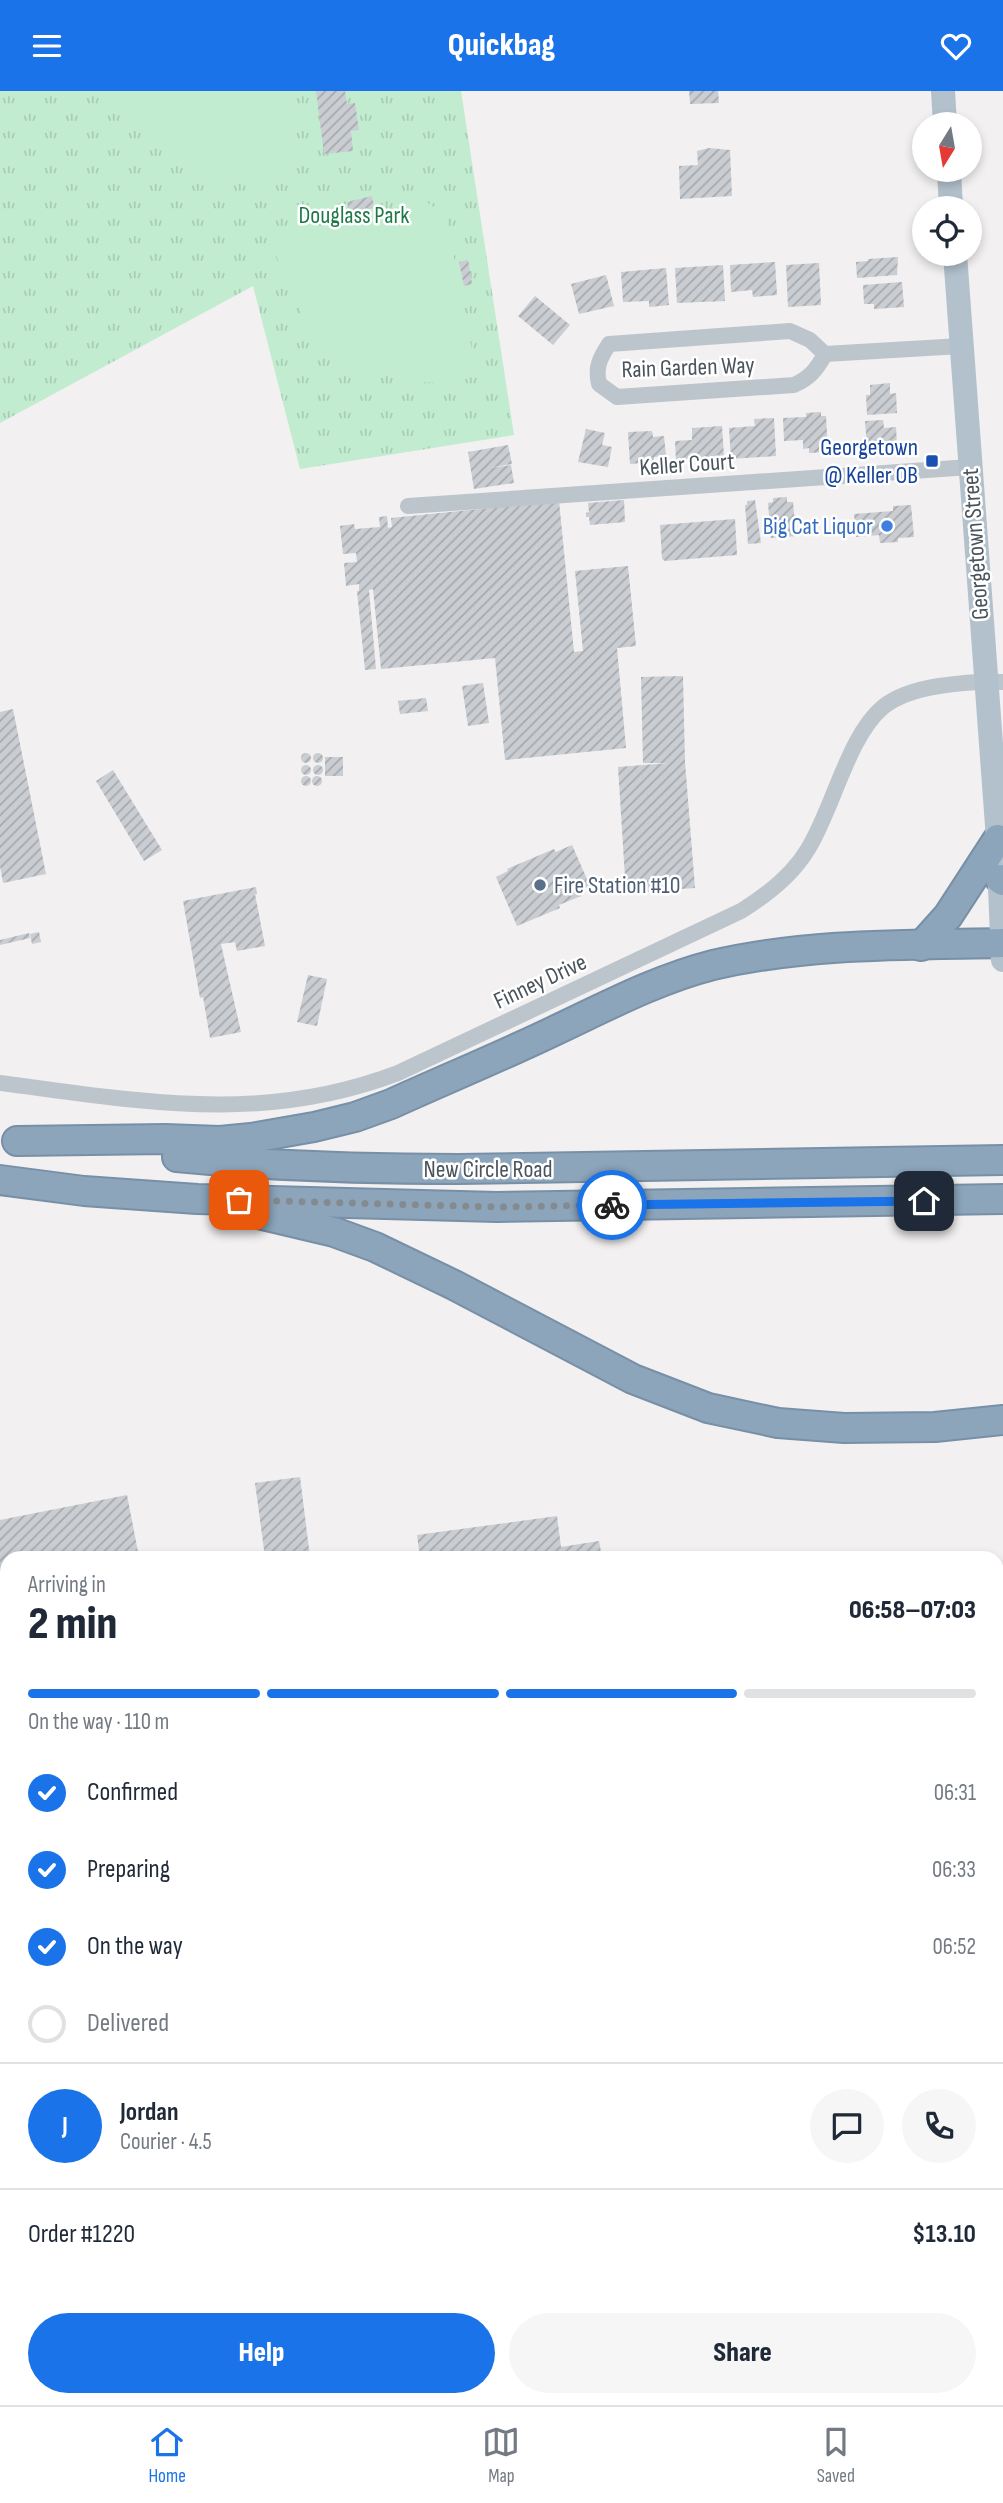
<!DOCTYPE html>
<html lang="en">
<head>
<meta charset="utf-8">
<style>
	body { margin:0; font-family:"Sofia Sans Condensed",sans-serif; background:#f6f6f7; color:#1f2937; height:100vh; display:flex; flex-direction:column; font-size:26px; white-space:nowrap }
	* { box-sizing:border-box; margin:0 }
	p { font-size:23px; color:#747a83 }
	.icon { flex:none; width:38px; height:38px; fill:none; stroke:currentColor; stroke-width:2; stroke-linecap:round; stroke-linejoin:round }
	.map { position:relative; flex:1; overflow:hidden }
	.panel { position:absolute; left:0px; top:1460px; width:1004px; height:856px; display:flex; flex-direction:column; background:#fff; border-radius:21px 21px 0 0; box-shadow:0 4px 10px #0003 }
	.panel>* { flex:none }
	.needle { width:46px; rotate:191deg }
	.tools { position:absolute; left:912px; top:21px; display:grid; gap:14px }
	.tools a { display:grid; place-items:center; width:70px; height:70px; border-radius:50%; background:#fff; box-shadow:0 4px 10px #0003; font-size:35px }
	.pin { position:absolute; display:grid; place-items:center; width:60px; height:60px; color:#fff; margin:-30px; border-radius:14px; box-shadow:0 4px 10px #0006 }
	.courier { position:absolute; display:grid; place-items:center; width:70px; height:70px; margin:-35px; border:5px solid #1a73e8; border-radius:50%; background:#fff; color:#222; box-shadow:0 2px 9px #0007 }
	.overview em { font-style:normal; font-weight:800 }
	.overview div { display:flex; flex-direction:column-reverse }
	.overview { display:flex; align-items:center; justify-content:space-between; height:119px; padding:0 28px }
	h1 { font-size:46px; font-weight:800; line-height:52px }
	.bar { display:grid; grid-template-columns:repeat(4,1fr); gap:10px 7px; align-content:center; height:84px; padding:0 28px }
	.bar i { height:9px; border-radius:5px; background:#e0e1e3 }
	.bar .on { background:#1a73e8 }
	.bar p { grid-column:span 4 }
	.line { display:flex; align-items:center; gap:18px; padding:0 28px; border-top:2px solid #e0e1e3 }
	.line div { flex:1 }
	.round { display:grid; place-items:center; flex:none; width:74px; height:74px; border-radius:37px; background:#f6f6f7 }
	ol { padding:0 28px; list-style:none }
	li { display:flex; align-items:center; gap:21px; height:77px }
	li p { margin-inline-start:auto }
	li .icon { padding:7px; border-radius:50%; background:#1a73e8; color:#fff; stroke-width:4 }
	li:last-child { color:#747a83 }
	li i { width:38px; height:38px; border:4px solid #e0e1e3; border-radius:50% }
	.button { display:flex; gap:14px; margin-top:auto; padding:14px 28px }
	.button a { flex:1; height:80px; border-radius:42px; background:#1a73e8; color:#fff; font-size:28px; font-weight:800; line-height:80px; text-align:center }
	.button a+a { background:#f6f6f7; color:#1f2937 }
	header { display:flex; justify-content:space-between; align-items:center; height:91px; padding:0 28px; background:#1a73e8; color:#fff; font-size:32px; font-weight:800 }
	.tab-bar { display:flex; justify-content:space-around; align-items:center; height:98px; border-top:2px solid #e0e1e3; background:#fff; font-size:19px; color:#747a83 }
	.tab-bar a { display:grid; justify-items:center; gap:4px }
	.tab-bar .on { color:#1a73e8 }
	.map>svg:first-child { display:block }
	.grass { fill:url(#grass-tufts) }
	.garden { fill:#c2ecd0 }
	.building { fill:url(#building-hatch) }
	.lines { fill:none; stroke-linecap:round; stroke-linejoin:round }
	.motorway-casing { stroke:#7790a7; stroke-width:32 }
	.minor { stroke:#bdc5cc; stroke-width:16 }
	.tertiary { stroke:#bdc5cc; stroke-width:19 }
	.primary { stroke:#b2c1cc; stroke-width:24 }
	.motorway { stroke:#8ca5bb; stroke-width:28 }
	.done { stroke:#848b90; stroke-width:7; stroke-dasharray:0 12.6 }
	.route { stroke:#1a73e8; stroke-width:9 }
	.transit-dot { fill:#1a4fb4; stroke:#fff; stroke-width:2.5 }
	.shop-dot { fill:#3f7fe0; stroke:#fff; stroke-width:2.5 }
	.service-dot { fill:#5c6f8a; stroke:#fff; stroke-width:2.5 }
	.labels { text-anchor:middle; stroke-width:5; stroke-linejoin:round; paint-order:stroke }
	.park-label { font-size:24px; fill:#1e7947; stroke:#fff }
	.street-label { font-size:24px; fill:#49545c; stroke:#fff }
	.transit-label { font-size:24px; fill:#164399; stroke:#fff; text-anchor:end }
	.shop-label { font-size:24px; fill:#366cbe; stroke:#fff; text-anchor:end }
	.service-label { font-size:24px; fill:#4e5e75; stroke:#fff; text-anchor:start }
</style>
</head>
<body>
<header><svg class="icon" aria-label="menu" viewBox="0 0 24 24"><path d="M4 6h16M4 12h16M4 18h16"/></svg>Quickbag<svg class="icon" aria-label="heart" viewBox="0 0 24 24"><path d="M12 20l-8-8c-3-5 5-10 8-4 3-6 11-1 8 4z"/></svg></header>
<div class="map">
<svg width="1003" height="2314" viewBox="0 0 1003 2314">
	<defs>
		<pattern id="grass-tufts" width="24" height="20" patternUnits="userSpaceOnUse" patternTransform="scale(1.75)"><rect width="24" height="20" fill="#c2ecd0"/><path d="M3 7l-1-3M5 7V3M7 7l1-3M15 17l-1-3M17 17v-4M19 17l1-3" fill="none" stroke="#a8ccb5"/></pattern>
		<pattern id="building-hatch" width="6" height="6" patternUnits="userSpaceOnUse" patternTransform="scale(1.75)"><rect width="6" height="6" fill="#cacdd2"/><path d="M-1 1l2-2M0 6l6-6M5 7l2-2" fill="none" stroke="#a6a9ae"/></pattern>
	</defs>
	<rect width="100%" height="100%" fill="#f2f0f0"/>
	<path class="grass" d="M0 0H461L514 344 300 378 253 195 0 332Z"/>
	<g class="garden">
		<path d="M111 0H288L291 92C225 96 184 80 138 34 128 25 115 13 111 0Z"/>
		<path d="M424 109 446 125 477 285C468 287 459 290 450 291 409 296 342 277 316 243 295 216 283 183 271 151Z"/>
	</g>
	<g class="building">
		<path d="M316 0H345L347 13 355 12 359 39 351 40 353 60 324 63Z"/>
		<path d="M689 0H718L719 12 690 13Z"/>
		<path d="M709 57 730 59 732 105 680 108 679 75 698 74 697 60Z"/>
		<path d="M372 105 374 117 350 122 347 111Z"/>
		<path d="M898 166 897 184 857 187 856 171 868 170V168Z"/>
		<path d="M468 169 472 193 464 195 459 171Z"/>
		<path d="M775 171 777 204 753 206 752 199 731 201 730 174Z"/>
		<path d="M819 172 821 214 788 216 786 174Z"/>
		<path d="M723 174 725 210 677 212 675 177Z"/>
		<path d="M666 177 669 214 649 216V210L623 211 621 181Z"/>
		<path d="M606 184 614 215 579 223 571 193Z"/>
		<path d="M902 191 904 216 874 218V213H864L863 194Z"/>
		<path d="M535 205 570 234 553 254 518 225Z"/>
		<path d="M890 292V303L896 302 897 322 867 324 866 304H870V294Z"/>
		<path d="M821 321V325H826L828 361 809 362V357L803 358V349L784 350 783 327 806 326V322Z"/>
		<path d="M774 327 776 365 731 368 729 337 755 335 754 328Z"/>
		<path d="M883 329 884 337 896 336 897 354 867 356 865 330Z"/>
		<path d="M722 335 724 366 676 369 675 350 692 349V337Z"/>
		<path d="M586 338 605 342 602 354 612 356 608 376 578 371Z"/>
		<path d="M652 340 653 346 664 345 666 365 654 366V371L630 373 628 341Z"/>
		<path d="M508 354 512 373 489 377 511 374 514 392 474 398 468 361Z"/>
		<path d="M787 406V411H793L796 445 771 447 768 412 773 411V407Z"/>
		<path d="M624 409 625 431 590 434 589 426H586V422L589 421 588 412Z"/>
		<path d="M755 409 761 452 748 453 745 414H747V410Z"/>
		<path d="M559 410 574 561 583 560 575 480 628 475 636 555 617 557 626 657 505 669 495 567 381 578 373 498 369 499 376 578 365 579 357 500H359V493L346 495 344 472 357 471 356 462 343 463 340 435 354 433 355 438 380 436 379 426 387 425 388 437 392 436 391 427Z"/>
		<path d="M911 414 914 446 898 447V451L880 452 879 444 856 446 854 423 893 420V415Z"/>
		<path d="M735 428 737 464 665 470 662 468 660 434Z"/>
		<path d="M683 585 685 671 695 797 626 802 618 676 669 672H643L641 586Z"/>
		<path d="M483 592 489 632 468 635 462 595Z"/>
		<path d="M426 607 428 620 400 623 398 610Z"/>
		<path d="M13 618 46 783 3 792 0 775V621Z"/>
		<circle cx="318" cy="667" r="5"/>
		<circle cx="306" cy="667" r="5"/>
		<rect x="325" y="666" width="18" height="19"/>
		<circle cx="306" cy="679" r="5"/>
		<circle cx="318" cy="679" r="5"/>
		<path d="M113 679 162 759 144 770 96 690Z"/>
		<circle cx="306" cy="690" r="5"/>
		<circle cx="317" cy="690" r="5"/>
		<path d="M572 754 590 795 579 800 581 805 559 814 560 817 517 835 496 786 508 780 507 778 554 758 556 761Z"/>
		<path d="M256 796 257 803H255L265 855 237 860 235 851 221 853 241 941 210 947 203 906 200 907 183 810Z"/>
		<path d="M39 841 41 851 32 853 30 843Z"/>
		<path d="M29 842 30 847 0 854V849Z"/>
		<path d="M308 884 327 888 317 935 297 931Z"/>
		<path d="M300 1386 310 1466H265L255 1392Z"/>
		<path d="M127 1404 139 1466H7V1516L0 1518V1429Z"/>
		<path d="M557 1425 561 1456 599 1450 602 1466H420L417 1444Z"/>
		<path d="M7 1606V1686H0V1607Z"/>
		<path d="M998 1753 1003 1780V1817L998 1818Z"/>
		<rect x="998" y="1928" width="5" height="48"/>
		<path d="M1003 2173V2218L998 2219V2174Z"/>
		<path d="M214 2308H266L267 2314H215Z"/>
		<path d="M505 2308H631L632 2314H506Z"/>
	</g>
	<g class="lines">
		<defs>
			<g id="motorway">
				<path d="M1000 788 1003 790"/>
				<path d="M921 855 948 825 998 748"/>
				<path d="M17 1050 165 1048 220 1050 251 1047 314 1036 355 1026 391 1013C446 988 502 965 556 939 607 915 658 888 713 874 808 852 906 854 1003 852"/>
				<path d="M177 1066C270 1075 364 1078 458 1078L1003 1069"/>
				<path d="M0 1089 84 1100 197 1108 497 1116 1003 1108"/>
				<path d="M250 1121 334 1141 375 1156 454 1194 633 1288 708 1317 778 1332 844 1337 935 1336 1003 1329"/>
			</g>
		</defs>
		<use href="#motorway" class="motorway-casing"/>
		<g class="minor">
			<path d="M790 240 810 249 825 263C817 278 810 287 794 294L617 306 599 293C595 276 600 267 609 253Z"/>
			<path d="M825 263 961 255"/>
			<path d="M408 415 970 376"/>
			<path d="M0 992C140 1010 262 1034 398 982L741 820C767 804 792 785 808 758 833 718 848 645 883 616 898 604 920 598 939 595 960 592 981 590 1003 591"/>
			<path d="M691 2308 692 2314"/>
		</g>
		<g class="tertiary">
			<path d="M998 2058H1003"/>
			<path d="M998 2108 1003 2107"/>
			<path d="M0 2160 7 2162"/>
		</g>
		<g class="primary">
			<path d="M943 0 945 33"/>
			<path d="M949 79 951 117"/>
			<path d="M955 163 998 748 1003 869"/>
		</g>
		<use href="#motorway" class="motorway"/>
	</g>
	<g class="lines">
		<path class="done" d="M239 1109 497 1116 612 1114"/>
		<path class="route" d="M612 1114 924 1110"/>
	</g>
	<rect class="transit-dot" x="925" y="363" width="14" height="14" rx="3.5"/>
	<circle class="shop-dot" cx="887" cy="435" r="7"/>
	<circle class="service-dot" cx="540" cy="794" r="7"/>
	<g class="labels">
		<g class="park-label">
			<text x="354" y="132">Douglass Park</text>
		</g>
		<g class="street-label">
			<text transform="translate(688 276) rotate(-2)" y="8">Rain Garden Way</text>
			<text transform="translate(687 373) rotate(-4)" y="8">Keller Court</text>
			<text transform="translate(975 453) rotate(-94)" y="8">Georgetown Street</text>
			<text transform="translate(540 890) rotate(-25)" y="8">Finney Drive</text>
			<text x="488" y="1086">New Circle Road</text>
		</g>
		<g class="transit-label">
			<text x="918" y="364">Georgetown<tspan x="918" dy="28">@ Keller OB</tspan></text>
		</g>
		<g class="shop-label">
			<text x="873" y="443">Big Cat Liquor</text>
		</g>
		<g class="service-label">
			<text x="554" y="802">Fire Station #10</text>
		</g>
	</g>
</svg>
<div class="tools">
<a><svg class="needle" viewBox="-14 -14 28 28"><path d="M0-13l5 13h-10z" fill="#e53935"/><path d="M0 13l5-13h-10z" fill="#747a83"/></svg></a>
<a><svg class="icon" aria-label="locate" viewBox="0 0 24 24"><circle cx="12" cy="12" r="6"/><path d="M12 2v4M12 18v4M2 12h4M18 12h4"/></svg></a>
</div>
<div class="pin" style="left:239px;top:1109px;background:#ea580c"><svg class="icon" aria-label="bag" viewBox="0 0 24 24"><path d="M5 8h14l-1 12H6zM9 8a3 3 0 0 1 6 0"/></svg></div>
<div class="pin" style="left:924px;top:1110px;background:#1f2937"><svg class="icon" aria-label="home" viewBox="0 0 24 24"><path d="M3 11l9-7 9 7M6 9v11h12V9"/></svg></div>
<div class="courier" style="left:612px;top:1114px"><svg class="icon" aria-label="bike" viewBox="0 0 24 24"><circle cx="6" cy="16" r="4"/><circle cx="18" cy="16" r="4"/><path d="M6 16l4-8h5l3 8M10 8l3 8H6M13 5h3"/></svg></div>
<section class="panel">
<div class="overview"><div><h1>2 min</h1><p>Arriving in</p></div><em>06:58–07:03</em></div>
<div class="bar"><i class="on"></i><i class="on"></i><i class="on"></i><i></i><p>On the way · 110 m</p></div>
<ol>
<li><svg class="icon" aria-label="check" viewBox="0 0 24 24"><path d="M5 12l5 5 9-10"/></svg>Confirmed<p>06:31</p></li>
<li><svg class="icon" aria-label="check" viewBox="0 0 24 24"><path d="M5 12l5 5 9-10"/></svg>Preparing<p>06:33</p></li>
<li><svg class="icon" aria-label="check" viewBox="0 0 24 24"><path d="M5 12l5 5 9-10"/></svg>On the way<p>06:52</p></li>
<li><i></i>Delivered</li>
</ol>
<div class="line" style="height:126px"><b class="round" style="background:#1a73e8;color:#fff">J</b><div><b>Jordan</b><p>Courier · 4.5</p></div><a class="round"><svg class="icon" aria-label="chat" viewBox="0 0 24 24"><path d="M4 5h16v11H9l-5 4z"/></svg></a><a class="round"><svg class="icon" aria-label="phone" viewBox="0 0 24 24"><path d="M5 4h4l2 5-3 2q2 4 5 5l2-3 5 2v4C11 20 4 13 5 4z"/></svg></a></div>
<div class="line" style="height:91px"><div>Order #1220</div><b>$13.10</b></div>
<div class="button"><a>Help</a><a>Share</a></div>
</section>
</div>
<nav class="tab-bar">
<a class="on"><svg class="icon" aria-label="home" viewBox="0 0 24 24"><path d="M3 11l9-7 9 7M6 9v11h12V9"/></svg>Home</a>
<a><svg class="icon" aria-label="map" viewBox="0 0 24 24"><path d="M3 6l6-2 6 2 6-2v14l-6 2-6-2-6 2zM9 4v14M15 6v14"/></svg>Map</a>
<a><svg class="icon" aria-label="saved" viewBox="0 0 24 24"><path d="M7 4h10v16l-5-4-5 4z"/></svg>Saved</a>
</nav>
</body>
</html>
